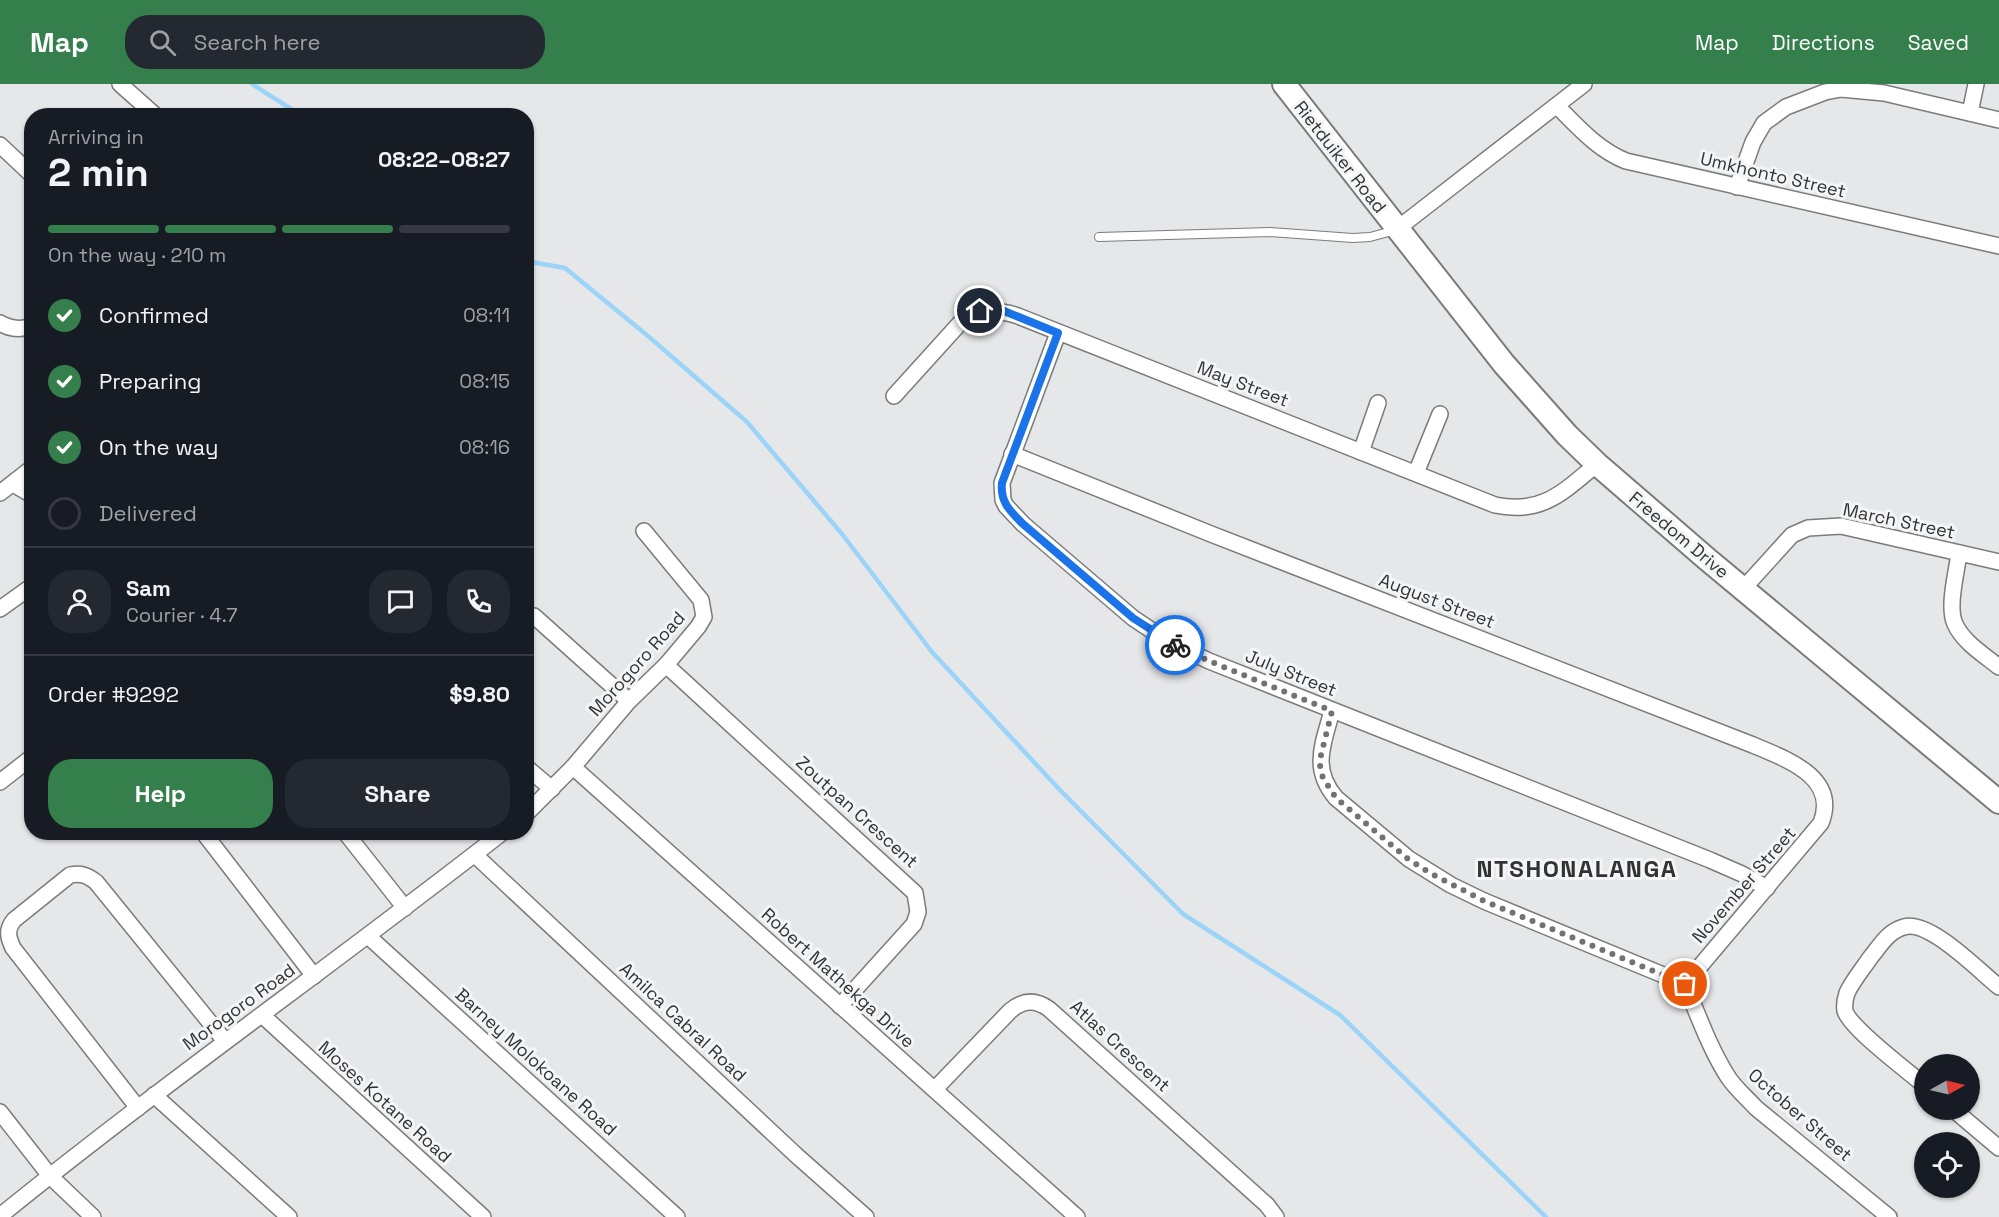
<!DOCTYPE html>
<html lang="en">
<head>
<meta charset="utf-8">
<style>
	body { margin:0; font-family:"Space Grotesk",sans-serif; background:#242831; color:#f1f3f6; height:100vh; display:flex; flex-direction:column; font-size:22px; white-space:nowrap }
	* { box-sizing:border-box; margin:0 }
	p { font-size:20px; color:#9ea1a6 }
	.icon { flex:none; width:33px; height:33px; fill:none; stroke:currentColor; stroke-width:2; stroke-linecap:round; stroke-linejoin:round }
	.map { position:relative; flex:1; overflow:hidden }
	.details { position:absolute; left:24px; top:24px; width:510px; height:732px; display:flex; flex-direction:column; background:#171b24; border-radius:24px; box-shadow:0 2px 4px #0004 }
	.details>* { flex:none }
	.needle { width:39px; rotate:82deg }
	.fabs { position:absolute; left:1914px; top:970px; display:grid; gap:12px }
	.fabs a { display:grid; place-items:center; width:66px; height:66px; border-radius:50%; background:#171b24; box-shadow:0 2px 4px #0004; font-size:30px }
	.pin { position:absolute; display:grid; place-items:center; width:51px; height:51px; color:#fff; margin:-26px; border:3px solid #fff; border-radius:50%; box-shadow:0 2px 6px #0007 }
	.courier { position:absolute; display:grid; place-items:center; width:60px; height:60px; margin:-30px; border:4px solid #1a73e8; border-radius:50%; background:#fff; color:#222; box-shadow:0 2px 8px #0007 }
	.head em { font-style:normal; font-weight:700 }
	.head div { display:flex; flex-direction:column-reverse }
	.head { display:flex; align-items:center; justify-content:space-between; height:102px; padding:0 24px }
	h1 { font-size:39px; font-weight:700; line-height:45px }
	.bar { display:grid; grid-template-columns:repeat(4,1fr); gap:9px 6px; align-content:center; height:72px; padding:0 24px }
	.bar i { height:8px; border-radius:4px; background:#363941 }
	.bar .selected { background:#347f4c }
	.bar p { grid-column:span 4 }
	.line { display:flex; align-items:center; gap:15px; padding:0 24px; border-top:2px solid #363941 }
	.line div { flex:1 }
	.round { display:grid; place-items:center; flex:none; width:63px; height:63px; border-radius:24px; background:#242831 }
	ol { padding:0 24px; list-style:none }
	li { display:flex; align-items:center; gap:18px; height:66px }
	li p { margin-inline-start:auto }
	li .icon { padding:6px; border-radius:50%; background:#347f4c; color:#fff; stroke-width:4 }
	li:last-child { color:#9ea1a6 }
	li i { width:33px; height:33px; border:3px solid #363941; border-radius:50% }
	.button { display:flex; gap:12px; margin-top:auto; padding:12px 24px }
	.button a { flex:1; height:69px; border-radius:24px; background:#347f4c; color:#fff; font-size:24px; font-weight:700; line-height:69px; text-align:center }
	.button a+a { background:#242831; color:#f1f3f6 }
	header { display:flex; align-items:center; gap:36px; box-sizing:border-box; height:84px; padding:0 30px; background:#347f4c; color:#fff }
	header strong { font-size:28px }
	nav { display:flex; gap:33px; margin-inline-start:auto; font-size:21px }
	.search { width:420px; height:54px; background:#242831; display:flex; align-items:center; gap:15px; box-sizing:border-box; padding:0 21px; border-radius:24px; color:#9ea1a6; font-size:22px }
	.map>svg:first-child { display:block }
	.lines { fill:none; stroke-linecap:round; stroke-linejoin:round }
	.stream { stroke:#9cd3f8; stroke-width:4.5 }
	.lane-casing { stroke:#7a7b7d; stroke-width:10 }
	.street-casing { stroke:#7a7b7d; stroke-width:18 }
	.secondary-casing { stroke:#7a7b7d; stroke-width:26 }
	.lane { stroke:#fff; stroke-width:8 }
	.street { stroke:#fff; stroke-width:15 }
	.secondary { stroke:#fff; stroke-width:22 }
	.done { stroke:#727273; stroke-width:6; stroke-dasharray:0 10.8 }
	.route { stroke:#1a73e8; stroke-width:8 }
	.labels { text-anchor:middle; stroke-width:6; stroke-linejoin:round; paint-order:stroke }
	.street-label { font-size:18px; fill:#333334; stroke:#f3f5f6 }
	.district-label { font-size:24px; font-weight:bold; letter-spacing:1.5px; fill:#333334; stroke:#f3f5f6 }
</style>
</head>
<body>
<header>
<strong>Map</strong>
<div class="search"><svg class="icon" aria-label="search" viewBox="0 0 24 24"><circle cx="10" cy="10" r="6"/><path d="M15 15l6 6"/></svg>Search here</div>
<nav><a>Map</a><a>Directions</a><a>Saved</a></nav>
</header>
<div class="map">
<svg width="1999" height="1133" viewBox="0 0 1999 1133">
	<rect width="100%" height="100%" fill="#e6e7e9"/>
	<g class="lines">
		<g class="stream">
			<path d="M252 0 302 32"/>
			<path d="M526 177 565 184 648 252 747 338 842 450 932 568 1058 704 1183 830 1340 931 1546 1133"/>
		</g>
		<defs>
			<path id="lane" d="M1099 153 1270 148 1353 154 1370 153 1396 146"/>
			<g id="street">
				<path d="M120 0 156 32"/>
				<path d="M1557 22C1578 43 1598 66 1626 77L1999 162"/>
				<path d="M1970 29 1976 0"/>
				<path d="M0 61 32 91"/>
				<path d="M1737 103 1753 58 1764 39 1786 23 1825 8 1841 5 1884 9 1999 36"/>
				<path d="M1397 145 1584 0"/>
				<path d="M0 239C10 245 21 246 32 242"/>
				<path d="M1058 249 1002 399 1003 416 1006 422 1023 440 1133 534 1166 556 1209 577 1710 776 1742 790 1767 804"/>
				<path d="M894 312 961 238C980 224 997 225 1018 232L1495 421C1542 431 1563 408 1597 380"/>
				<path d="M1361 368 1378 319"/>
				<path d="M1012 370 1211 450 1753 661C1786 675 1839 693 1821 739L1685 900"/>
				<path d="M1416 389 1440 330"/>
				<path d="M13 400 32 411"/>
				<path d="M0 409 32 384"/>
				<path d="M1959 469C1957 487 1947 523 1955 540 1963 558 1984 571 1999 583"/>
				<path d="M1743 505 1792 451 1808 444 1841 442 1999 478"/>
				<path d="M0 525 32 502"/>
				<path d="M534 532 629 617"/>
				<path d="M666 581 915 809 918 828 914 840 840 922"/>
				<path d="M1332 627C1323 660 1311 685 1336 714L1409 775 1451 801 1484 817 1685 900C1698 931 1710 965 1728 993 1736 1005 1747 1014 1756 1024L1889 1133"/>
				<path d="M526 683 552 705"/>
				<path d="M573 683 1077 1133"/>
				<path d="M0 698 32 673"/>
				<path d="M526 730 573 683 629 617 666 581 698 543 704 533 701 516 644 447"/>
				<path d="M203 748 314 892"/>
				<path d="M345 748 405 824"/>
				<path d="M475 771 796 1071 866 1133"/>
				<path d="M369 853 677 1133"/>
				<path d="M262 931 483 1133"/>
				<path d="M1924 1001C1908 987 1851 945 1845 927 1844 921 1845 915 1847 909 1853 896 1862 886 1870 874 1880 862 1888 847 1904 843 1929 835 1979 887 1999 903"/>
				<path d="M935 1005 1010 927C1023 916 1035 915 1049 925L1267 1121 1276 1133"/>
				<path d="M154 1011 289 1133"/>
				<path d="M138 1024 13 864C8 853 6 846 14 836L70 791C81 789 87 791 96 798L225 957"/>
				<path d="M1954 1026 1999 1064"/>
				<path d="M0 1028 50 1092 93 1133"/>
				<path d="M0 1132C164 999 337 878 503 748"/>
			</g>
			<path id="secondary" d="M1284 0 1504 280 1567 351 1597 380 1707 475 1999 718"/>
		</defs>
		<use href="#lane" class="lane-casing"/>
		<use href="#street" class="street-casing"/>
		<use href="#secondary" class="secondary-casing"/>
		<use href="#lane" class="lane"/>
		<use href="#street" class="street"/>
		<use href="#secondary" class="secondary"/>
	</g>
	<g class="lines">
		<path class="done" d="M1175 561 1209 577 1332 627 1321 671 1320 684 1323 694 1336 714 1408 775 1430 789 1484 817 1685 900"/>
		<path class="route" d="M980 227H1004L1058 249 1002 399C1000 418 1010 427 1023 440L1133 534 1175 561"/>
	</g>
	<g class="labels">
		<g class="street-label">
			<text transform="translate(1340 73) rotate(52)" y="6">Rietduiker Road</text>
			<text transform="translate(1773 91) rotate(13)" y="6">Umkhonto Street</text>
			<text transform="translate(1243 300) rotate(21)" y="6">May Street</text>
			<text transform="translate(1899 437) rotate(12)" y="6">March Street</text>
			<text transform="translate(1679 451) rotate(40)" y="6">Freedom Drive</text>
			<text transform="translate(1437 517) rotate(21)" y="6">August Street</text>
			<text transform="translate(637 580) rotate(-48)" y="6">Morogoro Road</text>
			<text transform="translate(1291 589) rotate(22)" y="6">July Street</text>
			<text transform="translate(857 728) rotate(42)" y="6">Zoutpan Crescent</text>
			<text transform="translate(1744 801) rotate(-49)" y="6">November Street</text>
			<text transform="translate(838 894) rotate(42)" y="6">Robert Mathekga Drive</text>
			<text transform="translate(239 923) rotate(-36)" y="6">Morogoro Road</text>
			<text transform="translate(683 938) rotate(43)" y="6">Amilca Cabral Road</text>
			<text transform="translate(1120 962) rotate(42)" y="6">Atlas Crescent</text>
			<text transform="translate(536 978) rotate(42)" y="6">Barney Molokoane Road</text>
			<text transform="translate(385 1018) rotate(42)" y="6">Moses Kotane Road</text>
			<text transform="translate(1800 1031) rotate(41)" y="6">October Street</text>
		</g>
		<g class="district-label">
			<text x="1577" y="793">NTSHONALANGA</text>
		</g>
	</g>
</svg>
<div class="fabs">
<a><svg class="needle" viewBox="-14 -14 28 28"><path d="M0-13l5 13h-10z" fill="#e53935"/><path d="M0 13l5-13h-10z" fill="#9ea1a6"/></svg></a>
<a><svg class="icon" aria-label="locate" viewBox="0 0 24 24"><circle cx="12" cy="12" r="6"/><path d="M12 2v4M12 18v4M2 12h4M18 12h4"/></svg></a>
</div>
<div class="pin" style="left:1685px;top:900px;background:#ea580c"><svg class="icon" aria-label="bag" viewBox="0 0 24 24"><path d="M5 8h14l-1 12H6zM9 8a3 3 0 0 1 6 0"/></svg></div>
<div class="pin" style="left:980px;top:227px;background:#1f2937"><svg class="icon" aria-label="home" viewBox="0 0 24 24"><path d="M3 11l9-7 9 7M6 9v11h12V9"/></svg></div>
<div class="courier" style="left:1175px;top:561px"><svg class="icon" aria-label="bike" viewBox="0 0 24 24"><circle cx="6" cy="16" r="4"/><circle cx="18" cy="16" r="4"/><path d="M6 16l4-8h5l3 8M10 8l3 8H6M13 5h3"/></svg></div>
<section class="details">
<div class="head"><div><h1>2 min</h1><p>Arriving in</p></div><em>08:22–08:27</em></div>
<div class="bar"><i class="selected"></i><i class="selected"></i><i class="selected"></i><i></i><p>On the way · 210 m</p></div>
<ol>
<li><svg class="icon" aria-label="check" viewBox="0 0 24 24"><path d="M5 12l5 5 9-10"/></svg>Confirmed<p>08:11</p></li>
<li><svg class="icon" aria-label="check" viewBox="0 0 24 24"><path d="M5 12l5 5 9-10"/></svg>Preparing<p>08:15</p></li>
<li><svg class="icon" aria-label="check" viewBox="0 0 24 24"><path d="M5 12l5 5 9-10"/></svg>On the way<p>08:16</p></li>
<li><i></i>Delivered</li>
</ol>
<div class="line" style="height:108px"><a class="round"><svg class="icon" aria-label="person" viewBox="0 0 24 24"><circle cx="12" cy="8" r="4"/><path d="M4 21q1-7 8-7t8 7"/></svg></a><div><b>Sam</b><p>Courier · 4.7</p></div><a class="round"><svg class="icon" aria-label="chat" viewBox="0 0 24 24"><path d="M4 5h16v11H9l-5 4z"/></svg></a><a class="round"><svg class="icon" aria-label="phone" viewBox="0 0 24 24"><path d="M5 4h4l2 5-3 2q2 4 5 5l2-3 5 2v4C11 20 4 13 5 4z"/></svg></a></div>
<div class="line" style="height:78px"><div>Order #9292</div><b>$9.80</b></div>
<div class="button"><a>Help</a><a>Share</a></div>
</section>
</div>
</body>
</html>
